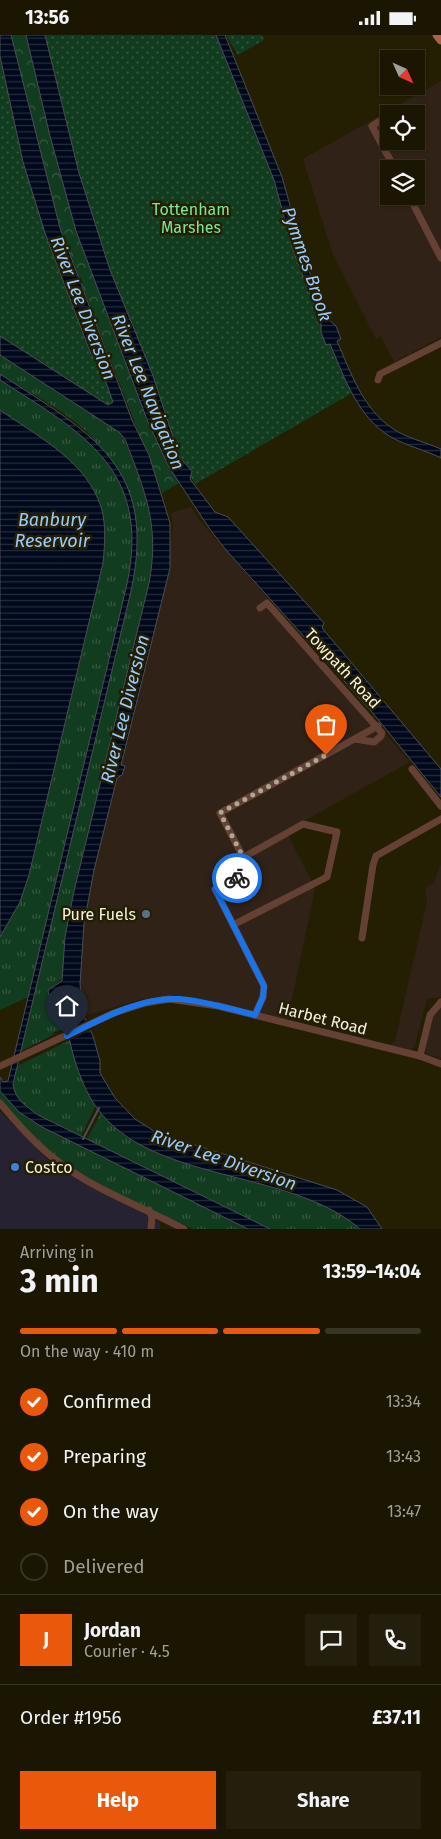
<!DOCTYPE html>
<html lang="en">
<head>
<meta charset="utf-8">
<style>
	body { margin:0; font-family:"Fira Sans",sans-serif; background:#241f0c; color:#f1f3f6; height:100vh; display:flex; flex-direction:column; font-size:19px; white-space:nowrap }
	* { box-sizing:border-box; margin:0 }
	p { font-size:16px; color:#a09f99 }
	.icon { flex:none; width:28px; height:28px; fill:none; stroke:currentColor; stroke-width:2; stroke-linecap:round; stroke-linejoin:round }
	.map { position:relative; height:1194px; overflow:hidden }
	.side { display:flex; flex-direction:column; background:#1b1602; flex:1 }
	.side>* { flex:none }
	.needle { width:32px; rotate:135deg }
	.buttons { position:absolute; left:380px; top:15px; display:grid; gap:10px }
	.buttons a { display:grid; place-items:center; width:45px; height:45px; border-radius:0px; background:#1b1602; box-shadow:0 1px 4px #0004,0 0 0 1px #393524; font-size:25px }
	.pin { position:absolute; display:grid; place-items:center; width:42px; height:42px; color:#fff; margin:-51px -21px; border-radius:50% 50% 50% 0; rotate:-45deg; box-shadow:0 0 5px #0007 }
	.pin .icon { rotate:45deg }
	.courier { position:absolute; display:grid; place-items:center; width:50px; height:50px; margin:-25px; border:4px solid #1a73e8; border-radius:50%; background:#fff; color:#222; box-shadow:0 1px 6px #0007 }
	.summary em { font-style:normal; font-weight:700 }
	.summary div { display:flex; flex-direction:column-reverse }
	.summary { display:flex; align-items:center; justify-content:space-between; height:85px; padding:0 20px }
	h1 { font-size:32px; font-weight:700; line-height:38px }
	.bar { display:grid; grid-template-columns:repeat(4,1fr); gap:8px 5px; align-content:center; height:60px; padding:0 20px }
	.bar i { height:6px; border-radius:4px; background:#393524 }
	.bar .current { background:#ea580c }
	.bar p { grid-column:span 4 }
	.line { display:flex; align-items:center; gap:12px; padding:0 20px; border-top:1px solid #393524 }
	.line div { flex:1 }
	.round { display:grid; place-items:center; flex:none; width:52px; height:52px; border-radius:0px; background:#241f0c }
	ol { padding:0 20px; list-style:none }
	li { display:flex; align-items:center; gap:15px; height:55px }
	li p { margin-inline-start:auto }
	li .icon { padding:5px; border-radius:50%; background:#ea580c; color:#fff; stroke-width:4 }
	li:last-child { color:#a09f99 }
	li i { width:28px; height:28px; border:2px solid #393524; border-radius:50% }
	.button { display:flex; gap:10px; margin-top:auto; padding:10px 20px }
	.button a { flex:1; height:58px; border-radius:0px; background:#ea580c; color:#fff; font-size:20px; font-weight:700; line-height:58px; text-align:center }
	.button a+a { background:#241f0c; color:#f1f3f6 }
	.status { display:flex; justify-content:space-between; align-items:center; height:35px; padding:0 25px; background:#1b1602; direction:ltr }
	.status svg { height:14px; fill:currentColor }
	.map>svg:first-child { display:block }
	.commercial { fill:#272232 }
	.industrial { fill:#302216; fill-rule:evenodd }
	.grass { fill:url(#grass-tufts) }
	.forest { fill:url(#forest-crowns) }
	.park { fill:url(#park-dots) }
	.water { fill:url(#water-rules); stroke:#4a4e57 }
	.pier { fill:#241e02 }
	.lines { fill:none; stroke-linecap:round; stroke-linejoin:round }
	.stream { stroke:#4a4e57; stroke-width:2 }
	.minor { stroke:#654135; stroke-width:7 }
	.major { stroke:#ac624a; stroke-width:9 }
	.done { stroke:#aca894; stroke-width:5; stroke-dasharray:0 9 }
	.route { stroke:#1a73e8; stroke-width:6 }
	.service-dot { fill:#5c6f8a; stroke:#241e02; stroke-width:2 }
	.shop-dot { fill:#3f7fe0; stroke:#241e02; stroke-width:2 }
	.labels { text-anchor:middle; stroke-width:5; stroke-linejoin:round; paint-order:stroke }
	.park-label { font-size:16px; fill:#79e99b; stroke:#241e02 }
	.street-label { font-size:16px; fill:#f6f2e2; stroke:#241e02 }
	.poi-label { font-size:16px; fill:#f6f2e2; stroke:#241e02; text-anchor:end }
	.water-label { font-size:18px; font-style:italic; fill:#9ac9ff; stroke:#241e02 }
</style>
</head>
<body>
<div class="status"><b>13:56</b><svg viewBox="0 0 49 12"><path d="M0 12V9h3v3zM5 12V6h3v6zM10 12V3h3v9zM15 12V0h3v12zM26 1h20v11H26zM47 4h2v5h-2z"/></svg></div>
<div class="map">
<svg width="441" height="1194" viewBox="0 0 441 1194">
	<defs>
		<pattern id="grass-tufts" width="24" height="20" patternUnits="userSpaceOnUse" patternTransform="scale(1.25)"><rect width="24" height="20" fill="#123c20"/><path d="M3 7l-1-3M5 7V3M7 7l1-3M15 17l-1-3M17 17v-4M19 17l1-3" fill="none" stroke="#355940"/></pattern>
		<pattern id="forest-crowns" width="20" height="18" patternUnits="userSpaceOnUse" patternTransform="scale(1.25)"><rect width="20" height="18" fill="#123c20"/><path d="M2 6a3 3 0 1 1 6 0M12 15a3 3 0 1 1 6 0" fill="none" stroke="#355940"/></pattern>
		<pattern id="park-dots" width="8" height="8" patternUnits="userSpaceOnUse" patternTransform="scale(1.25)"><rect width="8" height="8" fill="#123c20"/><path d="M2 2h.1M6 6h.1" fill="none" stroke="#355940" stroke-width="1.8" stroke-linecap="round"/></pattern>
		<pattern id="water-rules" width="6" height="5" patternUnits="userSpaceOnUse" patternTransform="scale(1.25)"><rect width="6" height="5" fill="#00081b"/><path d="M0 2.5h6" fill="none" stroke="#262c3c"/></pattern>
	</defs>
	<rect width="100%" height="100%" fill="#241e02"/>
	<path class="commercial" d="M0 1076 54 1131 115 1161 160 1188V1194H0Z"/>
	<g class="industrial">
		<path d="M441 46V302L394 327 381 301 376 304 332 217 303 124ZM389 79H416V106H389ZM389 134H416V161H389Z"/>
		<path d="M191 472 201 487 410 727 286 796 315 853 288 984 178 962 143 964 84 981 80 949V895L90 828 166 540 173 491 171 478Z"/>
		<path d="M441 829V962L427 964 415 1010 411 1015 390 1010 395 1006 427 867 425 853 433 849Z"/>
		<path d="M441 972V1023L429 1020 425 1016 430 986Z"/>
	</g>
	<g class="grass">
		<path d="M0 320 119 397 124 404C145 457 160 490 149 548L74 856 65 902 63 942 54 952 63 961 68 993 54 997 53 1000 21 1016 131 556C143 499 140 463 103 417 97 410 92 402 86 396 61 373 28 357 0 339Z"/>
		<path d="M0 345C84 399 151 434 127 549L28 962 0 975V902L20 867 29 840 103 528C105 508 107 483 98 464 81 423 34 399 0 375Z"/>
		<path d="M70 1005 75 1024 96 1070 81 1101C64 1092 18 1075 13 1055 12 1047 15 1038 17 1031Z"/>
		<path d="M0 1056 28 1084 248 1194H193L130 1165 76 1136 50 1118 0 1065Z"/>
		<path d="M101 1078 122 1099 158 1119 316 1166 345 1181 360 1194H270L87 1104Z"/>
	</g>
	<path class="forest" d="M10 0H26L50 101 76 196 148 387 179 448 162 458 60 193Z"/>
	<g class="park">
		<path d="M45 0H216L274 145 293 215 322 288 321 297 326 310 330 309 352 358 195 449 180 424 152 338 110 235 79 138Z"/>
		<path d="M226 0H262L264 5 238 20Z"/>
		<path d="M0 21 23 127 37 171 90 318 95 317 113 366 109 371 0 301Z"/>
	</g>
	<g class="water">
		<path d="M0 0H11L60 193 132 385 149 420 170 488V533L121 730 125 731 122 740 117 743 94 835 84 889 80 949 84 981 93 1001 100 1026V1038L115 1063 135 1084 157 1098 337 1155 367 1172 382 1194H360C288 1131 141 1150 91 1064 78 1041 69 1010 66 984 64 976 65 966 62 958L49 960 48 955 62 946 65 902 74 856 149 548C160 490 145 457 125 404L119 397 0 320V301L108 370 113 367 95 317 91 319 45 198 23 127 0 21Z"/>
		<path d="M26 0H45L79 138 110 235 152 338 180 423 192 436 190 444 215 477 228 482 324 588 322 593 441 734V762L372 677 226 515 209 493 169 432 148 387 76 196 50 101Z"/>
		<path d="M216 0H225L282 142 307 231 329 285 336 291 341 304 337 306C350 336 363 374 392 393 406 403 425 407 441 414V423C425 415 407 411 391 402 358 383 344 342 330 309L326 310 321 297V288L293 215 274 145Z"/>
		<path d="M0 339C92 399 158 431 131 556L13 1049C15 1065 26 1071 38 1080L270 1194H248L42 1092 19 1077 0 1056V1042L3 1047 8 1046 127 549C151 434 84 399 0 345Z"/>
		<path d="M0 375C34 399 81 423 98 464 107 483 105 508 103 528L29 840 20 867 0 902Z"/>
	</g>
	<path class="pier" d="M89 984 93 994 68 1006 65 995Z"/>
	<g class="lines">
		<path class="stream" d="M83 1104 99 1073"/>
		<g class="minor">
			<path d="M386 82 372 91 395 134"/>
			<path d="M409 161 441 223"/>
			<path d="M378 345 380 339 441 308"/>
			<path d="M260 573 267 568 382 698 381 701 374 707 355 704"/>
			<path d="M412 734 441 771"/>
			<path d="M233 890 327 842 337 797 303 789 244 822"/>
			<path d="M362 903 373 830 376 821 441 784"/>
			<path d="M255 980 263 962 264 951 215 854 250 835 220 778 378 691"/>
			<path d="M420 1021 430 980 441 967"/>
			<path d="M0 1031 114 978 145 968 169 964 218 971 420 1021 441 1029"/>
			<path d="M0 1068C17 1088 35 1109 56 1125 92 1154 143 1172 184 1194"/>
			<path d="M149 1175 152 1182 151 1194"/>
		</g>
		<path class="major" d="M437 0 441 5"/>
	</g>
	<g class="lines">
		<path class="done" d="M237 843 250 835 220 778 326 720"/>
		<path class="route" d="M67 1001C101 984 140 962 179 964 205 966 230 974 255 980L263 962 264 951 215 854 237 843"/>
	</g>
	<circle class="service-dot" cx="146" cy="879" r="5"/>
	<circle class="shop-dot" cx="15" cy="1132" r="5"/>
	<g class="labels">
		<g class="park-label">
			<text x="191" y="180">Tottenham<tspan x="191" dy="18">Marshes</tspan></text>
		</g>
		<g class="street-label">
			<text transform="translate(343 633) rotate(47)" y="6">Towpath Road</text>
			<text transform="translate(323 983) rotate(14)" y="6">Harbet Road</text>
		</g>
		<g class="poi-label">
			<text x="136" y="885">Pure Fuels</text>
			<text x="25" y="1138" text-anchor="start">Costco</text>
		</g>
		<g class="water-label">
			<text transform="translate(307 229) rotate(71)" y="6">Pymmes Brook</text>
			<text transform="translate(83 273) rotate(69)" y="6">River Lee Diversion</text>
			<text transform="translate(148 357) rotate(68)" y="6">River Lee Navigation</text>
			<text x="52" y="491">Banbury<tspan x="52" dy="21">Reservoir</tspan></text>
			<text transform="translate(125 674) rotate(-76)" y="6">River Lee Diversion</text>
			<text transform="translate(224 1125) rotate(19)" y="6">River Lee Diversion</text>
		</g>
	</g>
</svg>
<div class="buttons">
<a><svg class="needle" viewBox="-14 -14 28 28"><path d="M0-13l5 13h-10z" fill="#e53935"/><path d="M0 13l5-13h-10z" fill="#a09f99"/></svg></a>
<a><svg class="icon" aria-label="locate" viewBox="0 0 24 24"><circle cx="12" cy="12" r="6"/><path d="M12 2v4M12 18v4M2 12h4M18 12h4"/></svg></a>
<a><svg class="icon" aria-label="layers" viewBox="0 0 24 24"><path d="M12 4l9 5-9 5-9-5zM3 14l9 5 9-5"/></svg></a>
</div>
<div class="pin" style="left:326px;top:720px;background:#ea580c"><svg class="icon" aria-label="bag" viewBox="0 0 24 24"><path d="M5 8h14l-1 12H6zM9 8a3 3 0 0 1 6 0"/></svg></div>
<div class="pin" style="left:67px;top:1001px;background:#1f2937"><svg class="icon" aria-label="home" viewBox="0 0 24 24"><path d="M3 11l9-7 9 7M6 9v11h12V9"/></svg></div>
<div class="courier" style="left:237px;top:843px"><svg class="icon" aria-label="bike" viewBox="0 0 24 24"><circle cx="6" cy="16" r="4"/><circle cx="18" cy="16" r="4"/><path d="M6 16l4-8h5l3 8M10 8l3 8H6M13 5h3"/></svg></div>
</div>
<section class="side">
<div class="summary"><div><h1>3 min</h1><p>Arriving in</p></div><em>13:59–14:04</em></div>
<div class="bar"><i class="current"></i><i class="current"></i><i class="current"></i><i></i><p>On the way · 410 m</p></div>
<ol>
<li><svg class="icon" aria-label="check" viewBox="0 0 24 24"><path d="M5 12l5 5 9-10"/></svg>Confirmed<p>13:34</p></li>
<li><svg class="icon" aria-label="check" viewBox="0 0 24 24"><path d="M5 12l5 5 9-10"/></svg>Preparing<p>13:43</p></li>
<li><svg class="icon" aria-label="check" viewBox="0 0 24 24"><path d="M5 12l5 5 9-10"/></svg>On the way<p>13:47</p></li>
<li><i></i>Delivered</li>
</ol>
<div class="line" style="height:90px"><b class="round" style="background:#ea580c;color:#fff">J</b><div><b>Jordan</b><p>Courier · 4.5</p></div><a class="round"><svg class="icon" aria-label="chat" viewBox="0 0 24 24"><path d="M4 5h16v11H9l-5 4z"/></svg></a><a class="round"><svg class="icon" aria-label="phone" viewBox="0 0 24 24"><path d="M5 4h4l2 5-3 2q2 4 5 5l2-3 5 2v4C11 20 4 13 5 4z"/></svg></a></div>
<div class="line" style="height:65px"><div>Order #1956</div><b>£37.11</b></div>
<div class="button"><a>Help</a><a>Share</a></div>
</section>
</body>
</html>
